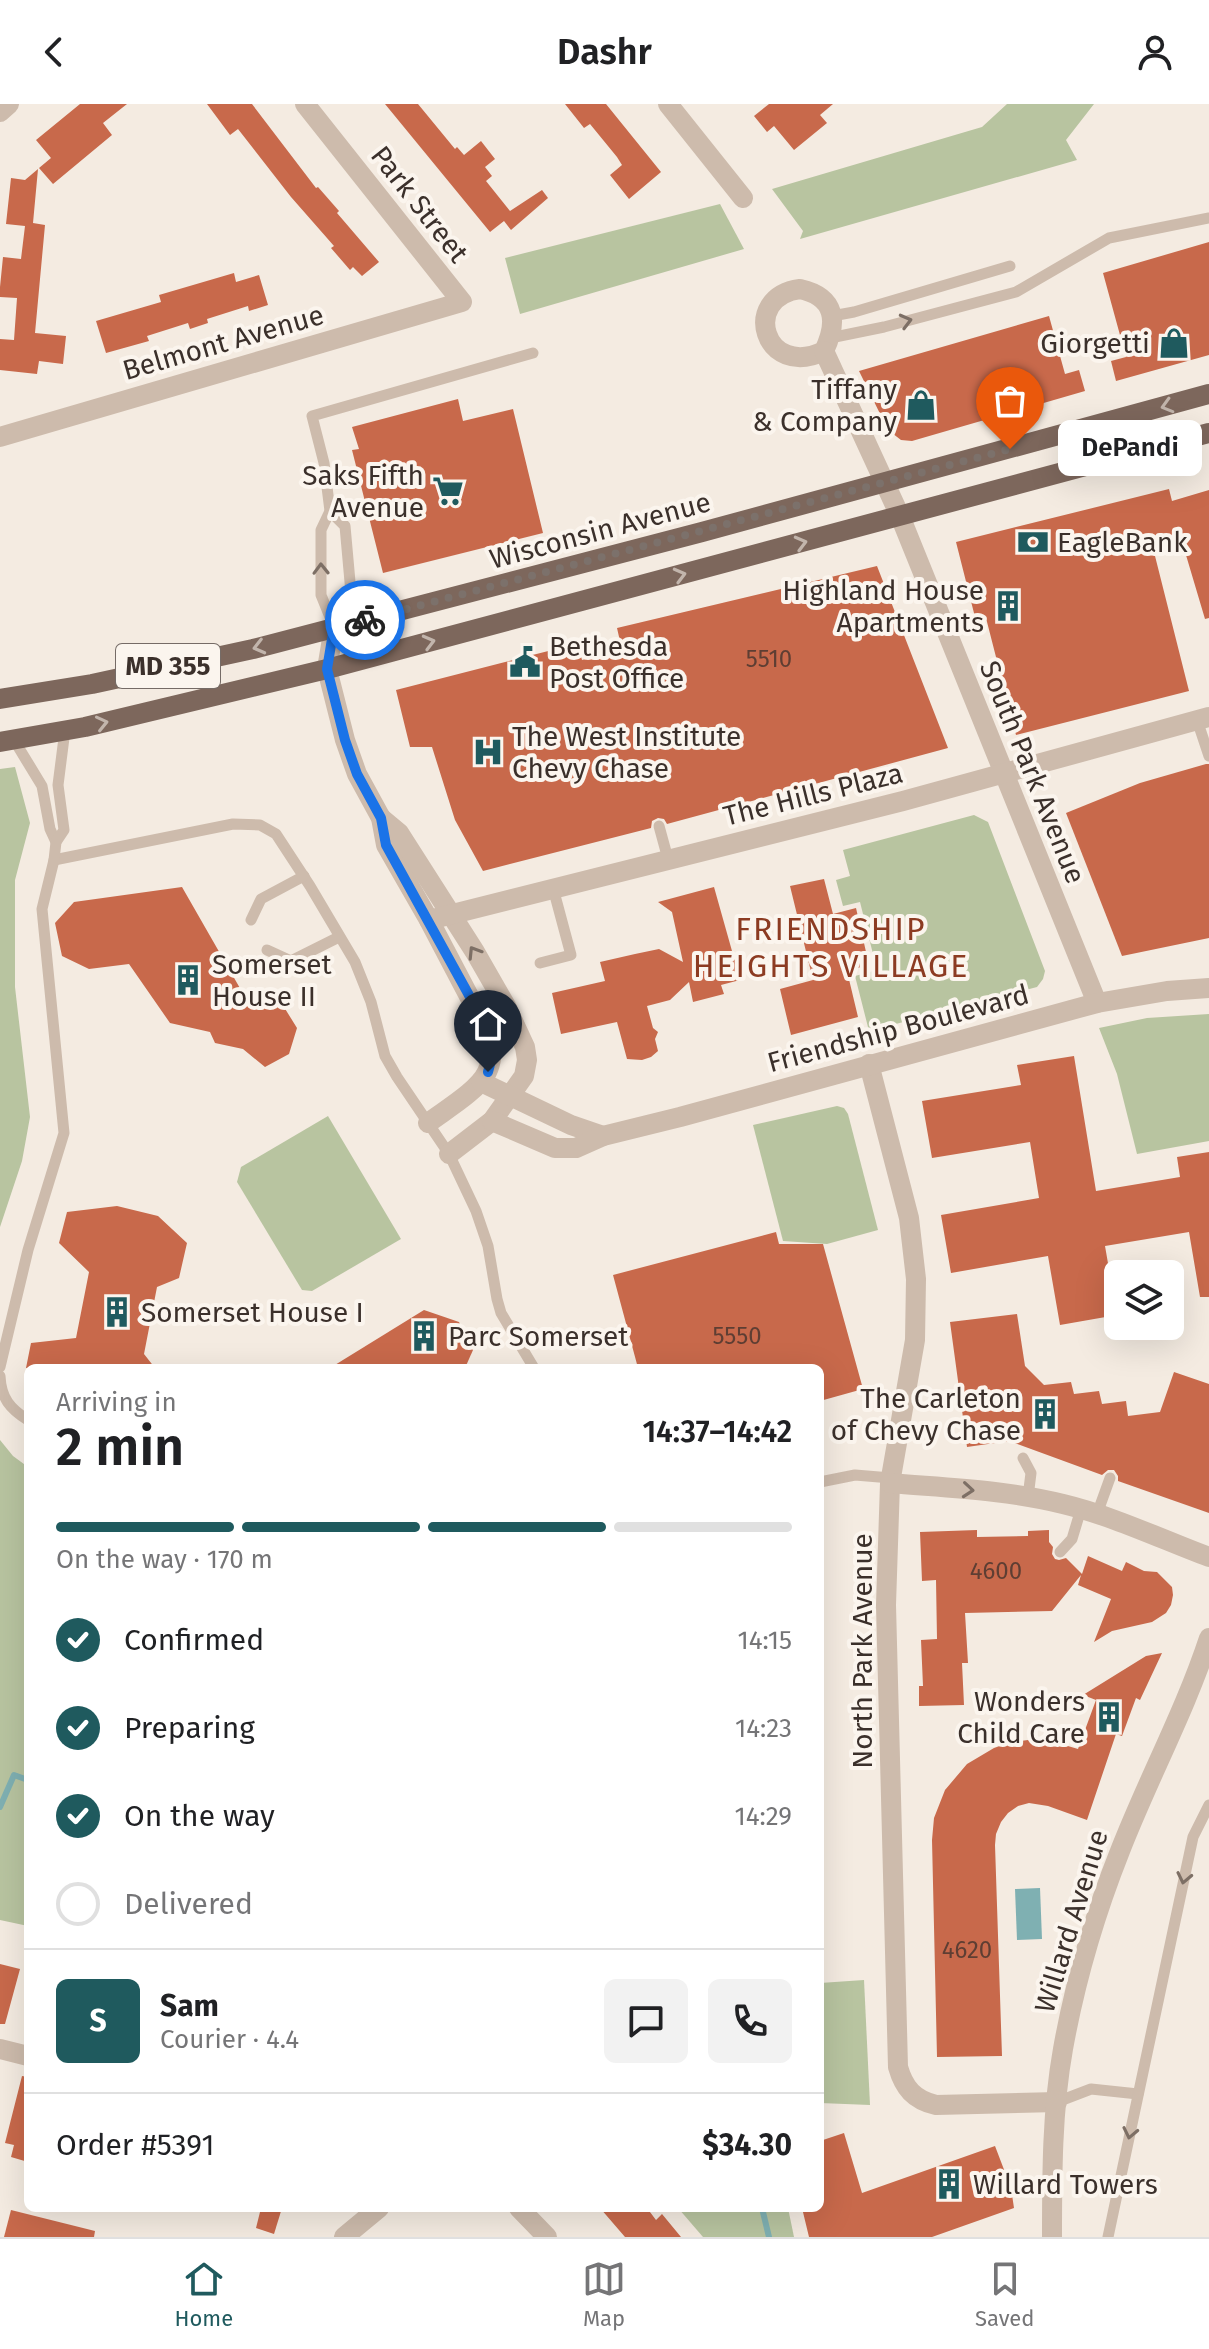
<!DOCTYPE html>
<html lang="en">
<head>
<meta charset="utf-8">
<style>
	body { margin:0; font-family:"Fira Sans",sans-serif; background:#f2f2f2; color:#202124; height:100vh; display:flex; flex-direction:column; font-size:30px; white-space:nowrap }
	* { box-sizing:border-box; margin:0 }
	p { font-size:26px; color:#757577 }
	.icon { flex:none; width:44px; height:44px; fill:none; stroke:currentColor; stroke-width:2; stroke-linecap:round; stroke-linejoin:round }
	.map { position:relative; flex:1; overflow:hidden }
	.side { position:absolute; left:24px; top:1260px; width:800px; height:848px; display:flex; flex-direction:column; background:#fff; border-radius:12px; box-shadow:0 8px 32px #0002 }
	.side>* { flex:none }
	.buttons { position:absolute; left:1104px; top:1156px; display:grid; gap:16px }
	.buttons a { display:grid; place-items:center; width:80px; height:80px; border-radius:12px; background:#fff; box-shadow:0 8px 32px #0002; font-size:40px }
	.pin { position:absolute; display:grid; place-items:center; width:68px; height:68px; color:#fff; margin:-82px -34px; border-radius:50% 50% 50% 0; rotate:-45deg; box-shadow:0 0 8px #0007 }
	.pin .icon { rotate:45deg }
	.courier { position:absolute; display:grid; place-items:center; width:80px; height:80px; margin:-40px; border:6px solid #1a73e8; border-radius:50%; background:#fff; color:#222; box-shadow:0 2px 10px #0007 }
	.bubble { position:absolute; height:56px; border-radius:12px; background:#fff; box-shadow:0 8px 32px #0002; font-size:26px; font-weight:600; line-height:56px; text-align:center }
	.head em { font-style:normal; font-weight:600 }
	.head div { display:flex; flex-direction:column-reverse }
	.head { display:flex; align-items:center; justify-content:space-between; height:136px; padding:0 32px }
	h1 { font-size:52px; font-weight:600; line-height:60px }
	.bar { display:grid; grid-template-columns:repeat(4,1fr); gap:12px 8px; align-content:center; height:96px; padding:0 32px }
	.bar i { height:10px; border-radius:6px; background:#e0e0e0 }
	.bar .on { background:#1f5a5e }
	.bar p { grid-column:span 4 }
	.line { display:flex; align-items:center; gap:20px; padding:0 32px; border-top:2px solid #e0e0e0 }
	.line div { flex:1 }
	.round { display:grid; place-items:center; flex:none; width:84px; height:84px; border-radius:12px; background:#f2f2f2 }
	ol { padding:0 32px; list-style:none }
	li { display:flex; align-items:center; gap:24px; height:88px }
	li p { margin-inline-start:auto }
	li .icon { padding:8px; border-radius:50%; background:#1f5a5e; color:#fff; stroke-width:4 }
	li:last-child { color:#757577 }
	li i { width:44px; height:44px; border:4px solid #e0e0e0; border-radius:50% }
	header { display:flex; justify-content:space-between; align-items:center; height:104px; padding:0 32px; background:#fff; font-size:36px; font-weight:600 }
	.tab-bar { display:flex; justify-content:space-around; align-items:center; height:112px; border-top:2px solid #e0e0e0; background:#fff; font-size:22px; color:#757577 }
	.tab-bar a { display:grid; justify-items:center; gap:4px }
	.tab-bar .on { color:#1f5a5e }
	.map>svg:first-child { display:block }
	.green { fill:#b8c4a0 }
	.water { fill:#7fb0b2 }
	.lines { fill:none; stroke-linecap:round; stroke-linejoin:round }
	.stream { stroke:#7fb0b2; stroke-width:6 }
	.building { fill:#c8694b }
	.service { stroke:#cdbbac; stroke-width:11 }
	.minor { stroke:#cdbbac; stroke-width:20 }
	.tertiary { stroke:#cdbbac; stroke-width:20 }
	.primary { stroke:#7d675c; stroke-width:20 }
	.oneway { stroke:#7d6f65 }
	.oneway2 { stroke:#c2b5ac }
	.done { stroke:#7c716b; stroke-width:8; stroke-dasharray:0 14.4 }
	.route { stroke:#1a73e8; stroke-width:10 }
	.labels { text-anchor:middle; stroke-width:8; stroke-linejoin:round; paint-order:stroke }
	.number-label { font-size:24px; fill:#5e3e33 }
	.shield { fill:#fbf5ee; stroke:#756b66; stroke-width:2 }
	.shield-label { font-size:26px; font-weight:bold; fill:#3b302b }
	.street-label { font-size:28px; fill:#3b302b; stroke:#fbf5ee }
	.poi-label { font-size:28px; fill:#3b302b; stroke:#fbf5ee; text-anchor:start }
	.quarter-label { font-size:32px; letter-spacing:2px; fill:#8c3b22; stroke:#fbf5ee }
</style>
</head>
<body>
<header><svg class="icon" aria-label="back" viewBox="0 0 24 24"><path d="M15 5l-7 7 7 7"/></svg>Dashr<svg class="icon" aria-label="person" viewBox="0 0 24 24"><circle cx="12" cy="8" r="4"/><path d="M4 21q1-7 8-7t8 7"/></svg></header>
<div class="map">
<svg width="1209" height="2133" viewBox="0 0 1209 2133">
	<rect width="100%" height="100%" fill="#f4ebe1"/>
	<g class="green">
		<path d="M1007 0H1094L1066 36 1077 56 800 135 803 127 772 85 982 23Z"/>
		<path d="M720 100 744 145 520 210 505 154Z"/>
		<path d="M15 663 30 719 15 776V883L30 1013 22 1057 0 1123V665Z"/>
		<path d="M974 711 988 718 1045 867 1043 875 1037 883 869 927 855 872 877 866 860 798 843 802 836 776 850 772 843 746Z"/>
		<path d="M1209 910V1037L1137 1050 1117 970 1099 924 1147 914Z"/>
		<path d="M837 1002 844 1004 848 1010 878 1126 827 1140 783 1137 753 1021Z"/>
		<path d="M328 1012 401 1135 312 1187 302 1186 237 1078 241 1063Z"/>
		<path d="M0 1336 13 1352 28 1363V1822L0 1816Z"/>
		<path d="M864 1876 870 2001 820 1999V1879Z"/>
		<path d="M678 2104H788L794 2133H703Z"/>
	</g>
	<path class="water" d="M1040 1784 1042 1835 1017 1836 1015 1785Z"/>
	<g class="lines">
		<g class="stream">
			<path d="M0 1703 14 1671 28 1676"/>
			<path d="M762 2104 769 2133"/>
		</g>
	</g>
	<g class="building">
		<path d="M80 0H127L103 19 112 31 53 80 39 64 51 54 36 36Z"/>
		<path d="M207 0H252L316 84 318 83 339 107 337 109 379 158 362 172 353 163 350 166 331 144 334 142 291 93 238 25 230 31Z"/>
		<path d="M385 0H418L455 45 457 43 464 51 481 37 495 55 485 63 492 72 486 77 510 107 542 86 548 94 511 126 504 117 490 128Z"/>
		<path d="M565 0H606L661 68 629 95 610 71 622 61 617 53 590 20 584 24Z"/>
		<path d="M769 0H833L820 11 827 19 794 46 774 22 767 28 754 12Z"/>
		<path d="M38 65 33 119 45 121 35 229 66 232 63 260 39 257 37 270 0 266V235L14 236 17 194 0 193V183L3 153 21 155 25 122 6 120 11 74 25 76Z"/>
		<path d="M1209 138V251L1116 277 1111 257 1126 253 1103 169Z"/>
		<path d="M234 169 236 178 259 171 268 201 249 207 248 202 207 215 208 219 190 225 188 219 147 232 149 237 106 249 96 217 161 198 159 191Z"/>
		<path d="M1049 212 1065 270 1079 266 1085 287 912 337 901 336 888 326 859 267Z"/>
		<path d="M458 295 463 317 513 305 543 429 383 469 352 346 359 345 352 323Z"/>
		<path d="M1169 385 1172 397 1209 386V514L1205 515 1183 441 1154 448 1189 587 1016 631 986 514 976 517 956 438Z"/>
		<path d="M877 462 948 644 667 720 664 715 658 714 652 717 651 724 483 767 455 716 432 643H410L396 586 564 543 577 537 582 556 622 546 617 524Z"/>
		<path d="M1206 660H1209V834L1122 852 1066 709 1140 679Z"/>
		<path d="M824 775 833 810 856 804 869 861 847 867 858 913 791 931 780 885 813 876 790 782Z"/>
		<path d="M182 783 241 886 279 895 297 924 289 950 265 963 243 945 215 939 210 928 170 919 129 860 89 865 62 852 55 819 74 798Z"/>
		<path d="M714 783 732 847 736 853 735 859 740 876 721 881 724 890 693 898 689 878 670 896 647 902 653 924 658 928 655 935 658 947 651 953 642 956 627 955 617 918 561 930 552 889 605 877 600 858 635 850 659 845 683 858 672 808 658 798Z"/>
		<path d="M1074 952 1096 1087 1180 1073 1177 1053 1209 1048V1193H1200L1189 1128 1105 1142 1117 1211 1060 1221 1048 1152 951 1169 941 1111 1039 1094 1030 1038 932 1054 922 997 1021 981 1017 961Z"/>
		<path d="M117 1102 158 1112 187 1139 179 1174 157 1183 144 1250 155 1264H26L31 1239 76 1234 89 1168 59 1139 67 1108Z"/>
		<path d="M776 1128 779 1140H823L863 1285 820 1297V1264H638L613 1171Z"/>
		<path d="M424 1206 459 1218 473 1246 465 1264H330Z"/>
		<path d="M1017 1210 1025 1262 1044 1281 1071 1278 1074 1290 1099 1287 1102 1300 1126 1297 1128 1312 1160 1308 1174 1268 1209 1280V1409L1118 1377V1372L1114 1366H1108L1102 1371 1009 1337 967 1343 950 1218Z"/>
		<path d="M977 1426V1433L1028 1432V1427L1049 1426V1438L1053 1443 1052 1450 1055 1455 1059 1456 1066 1454 1082 1470 1088 1452 1122 1467 1126 1458 1144 1467 1157 1468 1172 1483 1173 1491 1171 1501 1166 1509 1152 1518 1112 1527 1094 1538 1111 1495 1078 1481 1081 1471 1052 1507 965 1509 968 1559H962L964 1601 919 1602V1582H923L921 1536 937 1535 936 1476 922 1477 920 1428Z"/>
		<path d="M1162 1549 1140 1596 1136 1594 1122 1632 1116 1630 1087 1716 1048 1702 1029 1699 1018 1702 1008 1709 1001 1718 996 1730 995 1741 1002 1952 937 1953 932 1736 934 1714 945 1686 967 1660 994 1644 1011 1638 1028 1636 1051 1637 1078 1645 1096 1596 1083 1591 1146 1552Z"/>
		<path d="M0 1860 20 1865 5 1920H0Z"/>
		<path d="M22 1972 28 1973V2058L11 2053 14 2041 5 2039Z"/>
		<path d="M844 2029 862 2089 995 2042 1011 2084 1014 2104 932 2133H809L802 2104H820V2037Z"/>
		<path d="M261 2104H282L274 2130 256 2124Z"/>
		<path d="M600 2104H647L656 2116 662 2110 681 2133H625Z"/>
		<path d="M11 2106 95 2127 94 2133H4Z"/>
	</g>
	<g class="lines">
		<g class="service">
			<path d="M832 212 854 208 1010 162"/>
			<path d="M830 234 884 223 1016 188 1109 134 1209 114"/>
			<path d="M330 407 345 422 351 489 334 523"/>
			<path d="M334 523 321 491V426L330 407 324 359 312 312 533 249"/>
			<path d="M1197 616 1209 652"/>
			<path d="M14 636 42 682 50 725 56 738"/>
			<path d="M659 722 668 755"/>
			<path d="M54 756 233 720 260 721 276 730 310 782 355 858 371 898 385 952 397 973 449 1050 476 1107 488 1142 497 1195 501 1209 534 1264"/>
			<path d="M251 816 261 795 304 772"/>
			<path d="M267 846 291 857 339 833"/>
			<path d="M540 859 571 851 553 784"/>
			<path d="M0 1263 28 1146 64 1029 42 805 54 756 56 738 64 726 58 681 65 626"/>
			<path d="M0 1272C1 1294 10 1305 28 1316"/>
			<path d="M1023 1354 1031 1369 1028 1393"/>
			<path d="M820 1378 855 1371 891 1374"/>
			<path d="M1097 1410 1110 1374"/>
			<path d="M1060 1448 1072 1435 1081 1405"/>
			<path d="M1057 1998 1091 1985 1138 1990"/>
			<path d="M1108 2133 1193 1733 1209 1701"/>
		</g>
		<g class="minor">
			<path d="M668 0 743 94"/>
			<path d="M0 8 9 0"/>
			<path d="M800 185C836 193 838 218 824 247 764 276 740 193 800 185Z"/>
			<path d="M824 247 900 412 1097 899"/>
			<path d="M0 333 462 198 305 0"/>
			<path d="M334 523 327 565 345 636 357 670 381 714 386 741 429 816 492 936C492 947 492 958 487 968 478 987 445 1006 428 1019"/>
			<path d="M381 714 399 729 475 848 506 902 525 943 527 956 524 972 492 1017 449 1050"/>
			<path d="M429 816 903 697 1209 613"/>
			<path d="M869 960 909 1114 916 1175 915 1236 890 1379 886 1501 898 1963C904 1984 914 1996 936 2001L1057 1998"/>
			<path d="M481 978 571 1021 603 1032"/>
			<path d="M492 1017 555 1044H576L603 1032 680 1013 1097 899 1167 887 1209 884"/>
			<path d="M890 1379C948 1384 1007 1386 1063 1400 1113 1412 1161 1435 1209 1453"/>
			<path d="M0 1945 28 1952"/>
			<path d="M519 2104 547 2133"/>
			<path d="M344 2133 379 2104"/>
		</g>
		<path class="tertiary" d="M1052 2133C1052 2071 1052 2006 1063 1945 1075 1878 1095 1810 1120 1747 1148 1675 1185 1607 1209 1534"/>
		<g class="primary">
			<path d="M0 595 92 580 253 545 702 428 1209 290"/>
			<path d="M0 638 85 623 327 565 1209 329"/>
		</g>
	</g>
	<defs><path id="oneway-chevron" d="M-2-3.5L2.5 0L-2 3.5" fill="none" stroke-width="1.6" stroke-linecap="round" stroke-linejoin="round" transform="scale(2)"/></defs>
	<g class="oneway">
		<use href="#oneway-chevron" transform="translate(906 217) rotate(-15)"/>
		<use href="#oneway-chevron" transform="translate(321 465) rotate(-91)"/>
		<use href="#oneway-chevron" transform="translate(474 848) rotate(-122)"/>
		<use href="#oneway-chevron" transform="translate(968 1386) rotate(5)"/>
		<use href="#oneway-chevron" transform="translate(1184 1774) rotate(102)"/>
		<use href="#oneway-chevron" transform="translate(1130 2029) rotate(102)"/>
	</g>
	<g class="oneway2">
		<use href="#oneway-chevron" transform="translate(1167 302) rotate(164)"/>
		<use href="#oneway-chevron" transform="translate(801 439) rotate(-15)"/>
		<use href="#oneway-chevron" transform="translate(680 471) rotate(-15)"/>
		<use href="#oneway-chevron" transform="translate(429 538) rotate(-15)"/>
		<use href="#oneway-chevron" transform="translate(259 543) rotate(166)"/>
		<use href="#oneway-chevron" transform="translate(102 619) rotate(-13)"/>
	</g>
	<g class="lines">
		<path class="done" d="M365 516 1010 345"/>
		<path class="route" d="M365 516 334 523 327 565 345 636 357 670 381 714 386 741 486 922C493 939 493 951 488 968"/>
	</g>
	<defs>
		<symbol id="shop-bare" viewBox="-9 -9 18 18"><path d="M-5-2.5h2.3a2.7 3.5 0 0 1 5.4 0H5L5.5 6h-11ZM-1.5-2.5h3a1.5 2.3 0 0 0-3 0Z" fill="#1f5a5e" stroke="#fbf5ee" stroke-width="2.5" paint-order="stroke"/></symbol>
		<symbol id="supermarket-bare" viewBox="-9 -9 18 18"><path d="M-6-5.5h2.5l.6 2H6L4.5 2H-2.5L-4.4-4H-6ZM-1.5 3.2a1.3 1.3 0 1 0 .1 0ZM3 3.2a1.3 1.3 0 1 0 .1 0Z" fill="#1f5a5e" stroke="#fbf5ee" stroke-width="2.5" paint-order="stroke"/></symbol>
		<symbol id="bank-bare" viewBox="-9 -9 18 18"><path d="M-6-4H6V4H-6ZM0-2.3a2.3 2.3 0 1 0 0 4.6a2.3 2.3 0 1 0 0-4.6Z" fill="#1f5a5e" stroke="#fbf5ee" stroke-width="2.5" paint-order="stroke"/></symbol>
		<symbol id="building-bare" viewBox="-9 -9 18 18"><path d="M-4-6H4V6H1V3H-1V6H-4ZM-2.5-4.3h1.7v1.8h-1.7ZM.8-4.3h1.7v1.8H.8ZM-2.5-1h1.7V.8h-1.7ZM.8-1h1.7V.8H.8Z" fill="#1f5a5e" stroke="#fbf5ee" stroke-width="2.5" paint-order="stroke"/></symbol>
		<symbol id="civic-bare" viewBox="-9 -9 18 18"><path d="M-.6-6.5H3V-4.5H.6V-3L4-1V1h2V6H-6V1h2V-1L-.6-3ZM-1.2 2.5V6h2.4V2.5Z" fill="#1f5a5e" stroke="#fbf5ee" stroke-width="2.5" paint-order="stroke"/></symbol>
		<symbol id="hospital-bare" viewBox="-9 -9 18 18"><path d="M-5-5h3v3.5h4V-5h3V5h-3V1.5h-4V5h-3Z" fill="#1f5a5e" stroke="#fbf5ee" stroke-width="2.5" paint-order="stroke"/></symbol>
	</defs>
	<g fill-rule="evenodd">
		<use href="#shop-bare" x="1152" y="217" width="44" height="44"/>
		<use href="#shop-bare" x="899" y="279" width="44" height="44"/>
		<use href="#supermarket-bare" x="426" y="365" width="44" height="44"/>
		<use href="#bank-bare" x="1011" y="416" width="44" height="44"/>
		<use href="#building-bare" x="986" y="480" width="44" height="44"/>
		<use href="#civic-bare" x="503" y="536" width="44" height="44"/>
		<use href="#hospital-bare" x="466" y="626" width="44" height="44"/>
		<use href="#building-bare" x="166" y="854" width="44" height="44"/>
		<use href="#building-bare" x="95" y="1186" width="44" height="44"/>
		<use href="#building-bare" x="402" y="1210" width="44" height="44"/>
		<use href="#building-bare" x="1023" y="1288" width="44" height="44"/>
		<use href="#building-bare" x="1087" y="1591" width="44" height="44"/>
		<use href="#building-bare" x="927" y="2058" width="44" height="44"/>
	</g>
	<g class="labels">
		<g class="number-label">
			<text x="769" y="563">5510</text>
			<text x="737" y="1240">5550</text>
			<text x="996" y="1475">4600</text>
			<text x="967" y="1854">4620</text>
		</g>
		<rect class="shield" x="116" y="540" width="104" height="44" rx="6"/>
		<g class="shield-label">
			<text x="168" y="571">MD 355</text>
		</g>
		<g class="street-label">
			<text transform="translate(420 100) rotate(52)" y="10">Park Street</text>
			<text transform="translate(223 238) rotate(-16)" y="10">Belmont Avenue</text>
			<text transform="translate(600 426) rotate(-15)" y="10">Wisconsin Avenue</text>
			<text transform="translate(1033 668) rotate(68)" y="10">South Park Avenue</text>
			<text transform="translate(813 690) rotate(-14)" y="10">The Hills Plaza</text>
			<text transform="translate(898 924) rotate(-15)" y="10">Friendship Boulevard</text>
			<text transform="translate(862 1547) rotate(-90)" y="10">North Park Avenue</text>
			<text transform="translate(1071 1817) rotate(-73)" y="10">Willard Avenue</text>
		</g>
		<g class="poi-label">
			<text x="1150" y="249" text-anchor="end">Giorgetti</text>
			<text x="897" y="295" text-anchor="end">Tiffany<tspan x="897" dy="32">&amp; Company</tspan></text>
			<text x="424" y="381" text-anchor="end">Saks Fifth<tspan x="424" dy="32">Avenue</tspan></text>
			<text x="1057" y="448">EagleBank</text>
			<text x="984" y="496" text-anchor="end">Highland House<tspan x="984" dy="32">Apartments</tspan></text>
			<text x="549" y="552">Bethesda<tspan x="549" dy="32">Post Office</tspan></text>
			<text x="512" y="642">The West Institute<tspan x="512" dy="32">Chevy Chase</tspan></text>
			<text x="212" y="870">Somerset<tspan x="212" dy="32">House II</tspan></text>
			<text x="141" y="1218">Somerset House I</text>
			<text x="448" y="1242">Parc Somerset</text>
			<text x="1021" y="1304" text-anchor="end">The Carleton<tspan x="1021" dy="32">of Chevy Chase</tspan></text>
			<text x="1085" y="1607" text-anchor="end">Wonders<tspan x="1085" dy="32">Child Care</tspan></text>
			<text x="973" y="2090">Willard Towers</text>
		</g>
		<g class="quarter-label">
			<text x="831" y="836">FRIENDSHIP<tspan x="831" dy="37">HEIGHTS VILLAGE</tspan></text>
		</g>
	</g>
</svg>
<div class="buttons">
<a><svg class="icon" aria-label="layers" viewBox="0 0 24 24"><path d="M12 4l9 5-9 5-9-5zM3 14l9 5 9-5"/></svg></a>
</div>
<div class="pin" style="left:1010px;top:345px;background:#ea580c"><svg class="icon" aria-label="bag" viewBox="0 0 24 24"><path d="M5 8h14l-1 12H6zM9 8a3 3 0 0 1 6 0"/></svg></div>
<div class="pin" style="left:488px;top:968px;background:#1f2937"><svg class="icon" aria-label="home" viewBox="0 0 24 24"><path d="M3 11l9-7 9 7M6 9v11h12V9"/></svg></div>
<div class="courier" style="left:365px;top:516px"><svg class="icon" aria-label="bike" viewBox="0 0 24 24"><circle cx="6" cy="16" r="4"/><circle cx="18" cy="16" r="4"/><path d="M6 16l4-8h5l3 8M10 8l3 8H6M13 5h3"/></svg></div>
<div class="bubble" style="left:1058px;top:316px;width:144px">DePandi</div>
<section class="side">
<div class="head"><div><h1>2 min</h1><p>Arriving in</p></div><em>14:37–14:42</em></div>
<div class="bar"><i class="on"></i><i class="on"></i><i class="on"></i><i></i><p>On the way · 170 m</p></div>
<ol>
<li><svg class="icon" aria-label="check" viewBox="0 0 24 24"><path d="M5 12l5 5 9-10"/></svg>Confirmed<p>14:15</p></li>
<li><svg class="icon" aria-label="check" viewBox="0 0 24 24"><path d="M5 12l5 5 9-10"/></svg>Preparing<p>14:23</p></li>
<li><svg class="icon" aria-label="check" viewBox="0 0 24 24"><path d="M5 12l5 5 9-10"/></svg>On the way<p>14:29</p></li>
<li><i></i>Delivered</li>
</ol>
<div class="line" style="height:144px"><b class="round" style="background:#1f5a5e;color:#fff">S</b><div><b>Sam</b><p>Courier · 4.4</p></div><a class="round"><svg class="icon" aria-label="chat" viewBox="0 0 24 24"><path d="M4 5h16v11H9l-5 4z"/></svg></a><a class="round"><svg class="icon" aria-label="phone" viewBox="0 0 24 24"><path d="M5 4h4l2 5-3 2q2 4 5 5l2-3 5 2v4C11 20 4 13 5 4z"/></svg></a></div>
<div class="line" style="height:104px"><div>Order #5391</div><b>$34.30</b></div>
</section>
</div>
<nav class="tab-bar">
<a class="on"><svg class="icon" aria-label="home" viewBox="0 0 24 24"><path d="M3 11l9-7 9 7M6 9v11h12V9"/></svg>Home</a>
<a><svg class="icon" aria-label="map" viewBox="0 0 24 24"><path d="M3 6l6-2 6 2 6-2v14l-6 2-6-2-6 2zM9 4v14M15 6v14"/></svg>Map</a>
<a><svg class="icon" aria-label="saved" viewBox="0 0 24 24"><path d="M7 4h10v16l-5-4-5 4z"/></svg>Saved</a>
</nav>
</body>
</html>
